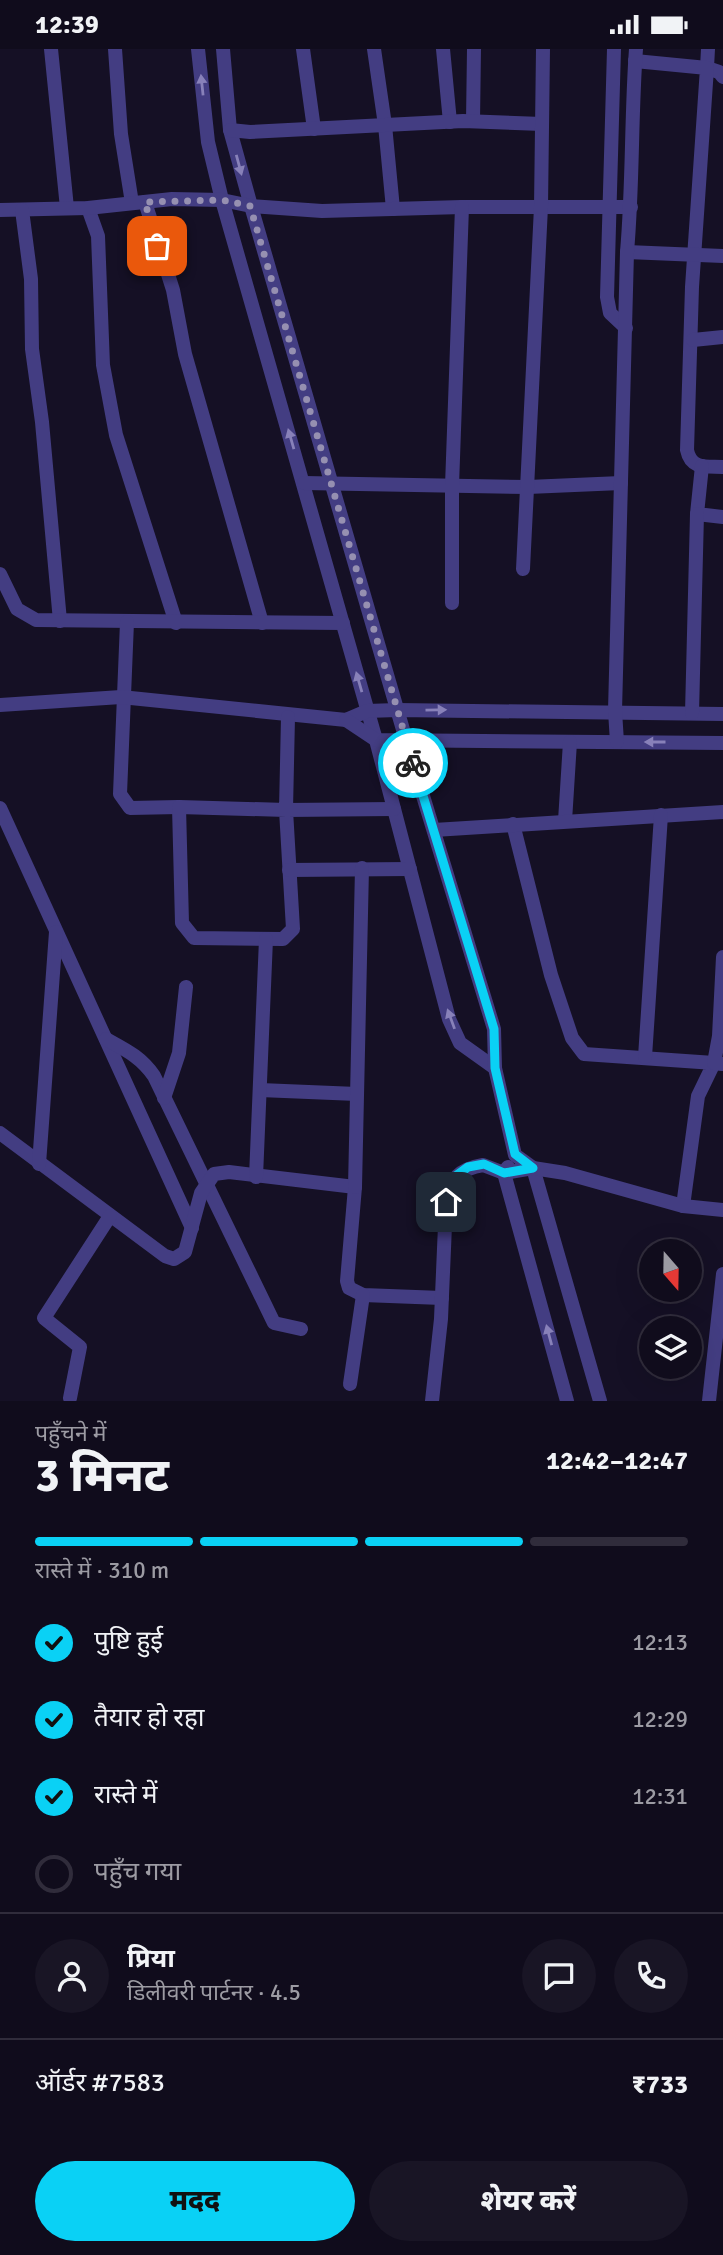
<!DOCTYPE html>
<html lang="hi">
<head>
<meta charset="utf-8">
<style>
	body { margin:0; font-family:Signika,"Noto Sans Devanagari",sans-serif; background:#191525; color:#f1f3f6; height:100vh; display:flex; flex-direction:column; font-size:26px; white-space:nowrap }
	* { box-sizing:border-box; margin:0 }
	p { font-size:23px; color:#9c9ba3 }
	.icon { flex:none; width:38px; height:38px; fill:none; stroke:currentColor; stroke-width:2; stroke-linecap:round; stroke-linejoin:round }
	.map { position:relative; height:1352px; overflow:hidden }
	.panel { display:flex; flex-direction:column; background:#100c1c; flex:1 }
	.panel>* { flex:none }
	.needle { width:46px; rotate:160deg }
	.tools { position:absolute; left:639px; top:1190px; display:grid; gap:14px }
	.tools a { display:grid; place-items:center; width:63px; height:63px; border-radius:50%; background:#100c1c; box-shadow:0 7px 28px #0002,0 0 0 2px #302c3b; font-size:35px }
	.pin { position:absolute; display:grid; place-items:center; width:60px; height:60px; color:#fff; margin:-30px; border-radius:14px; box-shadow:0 4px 10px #0006 }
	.courier { position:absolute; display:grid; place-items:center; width:70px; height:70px; margin:-35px; border:5px solid #0ad1f5; border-radius:50%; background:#fff; color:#222; box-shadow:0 2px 9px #0007 }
	.headline em { font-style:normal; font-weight:800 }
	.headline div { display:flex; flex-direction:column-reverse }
	.headline { display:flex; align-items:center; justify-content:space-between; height:119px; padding:0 35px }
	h1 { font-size:46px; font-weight:800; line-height:52px }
	.bar { display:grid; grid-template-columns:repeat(4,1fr); gap:10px 7px; align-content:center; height:84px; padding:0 35px }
	.bar i { height:9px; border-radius:5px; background:#302c3b }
	.bar .on { background:#0ad1f5 }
	.bar p { grid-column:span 4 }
	.line { display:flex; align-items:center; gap:18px; padding:0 35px; border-top:2px solid #302c3b }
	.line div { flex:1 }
	.round { display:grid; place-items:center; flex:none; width:74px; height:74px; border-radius:37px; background:#191525 }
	ol { padding:0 35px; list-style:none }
	li { display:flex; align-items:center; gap:21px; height:77px }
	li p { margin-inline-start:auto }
	li .icon { padding:7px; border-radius:50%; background:#0ad1f5; color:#111; stroke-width:4 }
	li:last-child { color:#9c9ba3 }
	li i { width:38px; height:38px; border:4px solid #302c3b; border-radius:50% }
	.primary-button { display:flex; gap:14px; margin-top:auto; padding:14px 35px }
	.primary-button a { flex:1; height:80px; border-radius:42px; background:#0ad1f5; color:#111; font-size:28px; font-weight:800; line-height:80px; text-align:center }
	.primary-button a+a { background:#191525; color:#f1f3f6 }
	.status { display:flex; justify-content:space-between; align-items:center; height:49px; padding:0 35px; background:#100c1c; direction:ltr }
	.status svg { height:19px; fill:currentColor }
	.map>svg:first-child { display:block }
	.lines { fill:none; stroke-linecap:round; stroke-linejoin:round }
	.minor { stroke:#433d82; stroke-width:14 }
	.oneway { fill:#8881b9 }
	.done { stroke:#9690b1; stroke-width:7; stroke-dasharray:0 12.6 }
	.route { stroke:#0ad1f5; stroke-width:9 }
</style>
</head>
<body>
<div class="status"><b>12:39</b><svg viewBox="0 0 49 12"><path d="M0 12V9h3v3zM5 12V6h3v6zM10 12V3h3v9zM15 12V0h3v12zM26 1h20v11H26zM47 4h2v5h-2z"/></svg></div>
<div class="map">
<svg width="723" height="1352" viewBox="0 0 723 1352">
	<rect width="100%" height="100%" fill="#151025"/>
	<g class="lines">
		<g class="minor">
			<path d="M51 0 67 159"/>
			<path d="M115 0 121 85 132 154"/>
			<path d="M198 0 208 93 222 151 376 691 449 970 460 994 495 1019"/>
			<path d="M223 0 230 81 251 157 406 691 494 980 495 1019 515 1106 533 1119 600 1352"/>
			<path d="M303 0 314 80"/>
			<path d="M374 0 385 76 393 160"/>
			<path d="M443 0 450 73"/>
			<path d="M614 0 607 248 610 264 626 279"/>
			<path d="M708 0 707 19 719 23 723 28"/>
			<path d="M635 12 707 19 692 238 687 401C691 421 707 417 723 418"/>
			<path d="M473 72 474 0"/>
			<path d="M230 81 250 83 463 72 542 75"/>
			<path d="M145 153 173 241 185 305 262 574"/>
			<path d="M88 159 98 187 103 316 116 386 176 574"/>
			<path d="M0 161 88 159 172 150 222 151 251 157 322 162 462 158H631"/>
			<path d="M22 161 31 230 32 300 42 373 60 572"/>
			<path d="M627 203 723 207"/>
			<path d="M693 291 723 288"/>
			<path d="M702 417 697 465 723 468"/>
			<path d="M304 434 528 438 621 434"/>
			<path d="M523 520 541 158 543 0"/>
			<path d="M0 525 17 560 36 571 343 574"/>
			<path d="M452 554V437L462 158"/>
			<path d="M127 573 120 745 130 759 179 758"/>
			<path d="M0 656 121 648 346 671 367 662 397 661 723 665"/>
			<path d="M692 664 697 465"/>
			<path d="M288 668 286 761 293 880 283 890 194 889 182 874 179 758 286 761 394 760"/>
			<path d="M346 671 376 691 723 694"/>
			<path d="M617 693 615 662 627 203C633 135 631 68 636 0"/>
			<path d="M0 759 192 1179"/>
			<path d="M565 772 570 693"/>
			<path d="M513 775 551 926 572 989 584 1005 714 1014 698 1047 683 1157"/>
			<path d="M434 781 723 763"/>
			<path d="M289 821 410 820"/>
			<path d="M106 990C126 1001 141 1008 154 1027L274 1274 301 1280"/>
			<path d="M645 1008 661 766"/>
			<path d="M722 1015 714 1014 719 987 723 908"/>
			<path d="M260 1041 357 1045"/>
			<path d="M164 1049 179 1004 186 938"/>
			<path d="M0 1084 165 1207 174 1210 185 1203 201 1144 214 1125 229 1123 355 1138 347 1232 349 1239 363 1246 442 1249"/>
			<path d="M39 1115 56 883"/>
			<path d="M508 1118 504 1124 567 1352"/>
			<path d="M256 1128 266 890"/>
			<path d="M355 1138 362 819"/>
			<path d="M350 1335 363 1246"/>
			<path d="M70 1349 80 1298 44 1269 110 1167"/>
			<path d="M432 1352 441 1270 446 1153C450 1129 460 1120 483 1116L504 1124 533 1119 565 1124 683 1157 723 1161"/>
			<path d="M709 1352 723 1225"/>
		</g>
	</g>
	<defs><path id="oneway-solid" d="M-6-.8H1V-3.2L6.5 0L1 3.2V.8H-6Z" transform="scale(1.75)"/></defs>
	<g class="oneway">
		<use href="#oneway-solid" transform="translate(202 36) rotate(-96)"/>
		<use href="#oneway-solid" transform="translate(239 116) rotate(75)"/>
		<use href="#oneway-solid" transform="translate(291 390) rotate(-106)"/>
		<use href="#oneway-solid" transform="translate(359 633) rotate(-106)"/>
		<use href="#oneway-solid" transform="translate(436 661) rotate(-1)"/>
		<use href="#oneway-solid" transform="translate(655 693) rotate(-180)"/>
		<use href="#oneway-solid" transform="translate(451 970) rotate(-110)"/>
		<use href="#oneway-solid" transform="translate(549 1286) rotate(-105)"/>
	</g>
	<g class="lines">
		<path class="done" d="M157 197 145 153 222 151 250 157 413 714"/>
		<path class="route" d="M413 714 494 980 495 1019 515 1105 533 1119 504 1124 484 1115 468 1118 453 1129 446 1153"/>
	</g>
</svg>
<div class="tools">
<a><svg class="needle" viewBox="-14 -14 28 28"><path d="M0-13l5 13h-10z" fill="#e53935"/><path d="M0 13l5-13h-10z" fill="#9c9ba3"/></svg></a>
<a><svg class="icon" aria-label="layers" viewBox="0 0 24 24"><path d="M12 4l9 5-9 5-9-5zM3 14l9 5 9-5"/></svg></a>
</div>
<div class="pin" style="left:157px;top:197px;background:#ea580c"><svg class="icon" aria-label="bag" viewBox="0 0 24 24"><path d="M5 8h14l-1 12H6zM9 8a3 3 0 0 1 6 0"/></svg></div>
<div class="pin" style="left:446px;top:1153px;background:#1f2937"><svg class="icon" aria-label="home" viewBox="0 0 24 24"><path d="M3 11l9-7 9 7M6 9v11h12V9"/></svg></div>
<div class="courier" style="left:413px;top:714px"><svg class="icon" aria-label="bike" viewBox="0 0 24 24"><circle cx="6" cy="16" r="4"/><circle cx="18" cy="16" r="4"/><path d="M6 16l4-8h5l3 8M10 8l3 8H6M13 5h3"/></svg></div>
</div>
<section class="panel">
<div class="headline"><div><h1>3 मिनट</h1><p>पहुँचने में</p></div><em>12:42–12:47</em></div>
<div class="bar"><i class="on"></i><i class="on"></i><i class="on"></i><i></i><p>रास्ते में · 310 m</p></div>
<ol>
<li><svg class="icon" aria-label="check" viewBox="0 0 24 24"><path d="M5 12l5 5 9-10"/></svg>पुष्टि हुई<p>12:13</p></li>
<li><svg class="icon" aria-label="check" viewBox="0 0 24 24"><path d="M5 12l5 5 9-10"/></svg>तैयार हो रहा<p>12:29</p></li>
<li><svg class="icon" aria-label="check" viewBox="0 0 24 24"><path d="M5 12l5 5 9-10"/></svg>रास्ते में<p>12:31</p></li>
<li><i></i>पहुँच गया</li>
</ol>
<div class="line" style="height:126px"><a class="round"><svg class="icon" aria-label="person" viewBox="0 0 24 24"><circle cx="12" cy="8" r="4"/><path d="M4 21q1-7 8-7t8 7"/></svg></a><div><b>प्रिया</b><p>डिलीवरी पार्टनर · 4.5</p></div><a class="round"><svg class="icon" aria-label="chat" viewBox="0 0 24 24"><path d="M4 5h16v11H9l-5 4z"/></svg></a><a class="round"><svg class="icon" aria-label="phone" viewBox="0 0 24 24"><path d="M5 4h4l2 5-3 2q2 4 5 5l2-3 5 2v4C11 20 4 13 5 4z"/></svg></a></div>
<div class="line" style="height:91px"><div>ऑर्डर #7583</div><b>₹733</b></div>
<div class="primary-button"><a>मदद</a><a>शेयर करें</a></div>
</section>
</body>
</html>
